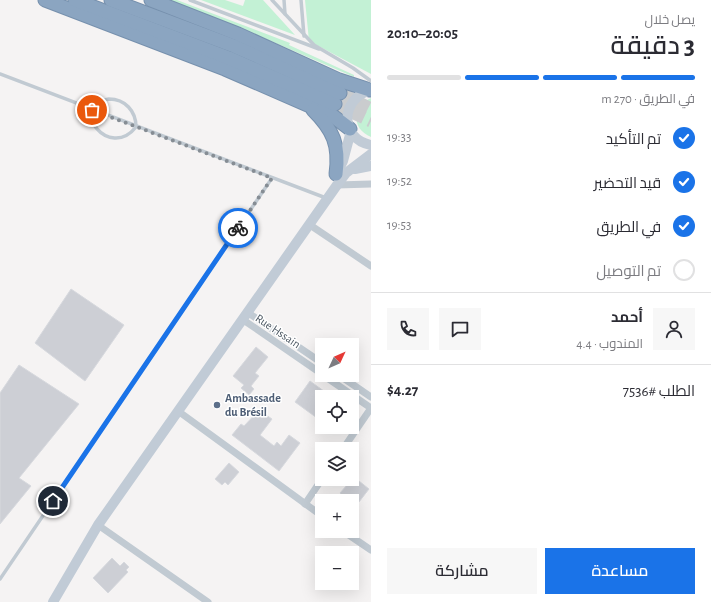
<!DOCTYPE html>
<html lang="ar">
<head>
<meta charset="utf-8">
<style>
	body { margin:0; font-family:"Alegreya Sans",Cairo,sans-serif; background:#f7f7f7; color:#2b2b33; direction:rtl; height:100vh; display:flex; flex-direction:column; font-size:15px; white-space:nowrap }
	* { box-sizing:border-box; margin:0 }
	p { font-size:13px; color:#7c7c81 }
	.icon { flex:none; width:22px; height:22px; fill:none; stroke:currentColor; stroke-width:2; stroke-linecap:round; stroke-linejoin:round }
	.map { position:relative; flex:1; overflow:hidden; direction:ltr }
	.panel { display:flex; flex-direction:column; background:#fff; width:340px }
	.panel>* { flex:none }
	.needle { width:26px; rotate:46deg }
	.buttons { position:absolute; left:315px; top:338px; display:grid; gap:8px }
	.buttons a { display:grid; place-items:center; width:44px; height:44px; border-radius:0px; background:#fff; box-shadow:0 4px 16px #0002; font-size:20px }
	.pin { position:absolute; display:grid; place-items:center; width:34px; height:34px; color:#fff; margin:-17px; border:2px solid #fff; border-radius:50%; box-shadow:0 1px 4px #0007 }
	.courier { position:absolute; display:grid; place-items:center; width:40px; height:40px; margin:-20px; border:3px solid #1a73e8; border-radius:50%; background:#fff; color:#222; box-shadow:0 1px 5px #0007 }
	.head em { font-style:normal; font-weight:600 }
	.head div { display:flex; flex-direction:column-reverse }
	.head { display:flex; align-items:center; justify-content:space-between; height:68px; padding:0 16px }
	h1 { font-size:26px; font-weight:600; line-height:30px }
	.bar { display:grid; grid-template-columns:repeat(4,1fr); gap:6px 4px; align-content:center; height:48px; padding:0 16px }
	.bar i { height:5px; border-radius:3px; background:#e1e1e2 }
	.bar .selected { background:#1a73e8 }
	.bar p { grid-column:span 4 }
	.line { display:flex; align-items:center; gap:10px; padding:0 16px; border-top:1px solid #e1e1e2 }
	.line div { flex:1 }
	.round { display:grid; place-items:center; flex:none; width:42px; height:42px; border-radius:0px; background:#f7f7f7 }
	ol { padding:0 16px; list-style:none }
	li { display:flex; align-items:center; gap:12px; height:44px }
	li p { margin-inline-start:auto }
	li .icon { padding:4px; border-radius:50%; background:#1a73e8; color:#fff; stroke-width:4 }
	li:last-child { color:#7c7c81 }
	li i { width:22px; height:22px; border:2px solid #e1e1e2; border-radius:50% }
	.button { display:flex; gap:8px; margin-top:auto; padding:8px 16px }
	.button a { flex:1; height:46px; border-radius:0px; background:#1a73e8; color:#fff; font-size:16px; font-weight:600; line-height:46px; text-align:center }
	.button a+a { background:#f7f7f7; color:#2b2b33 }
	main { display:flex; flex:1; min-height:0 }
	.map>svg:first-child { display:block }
	.green { fill:#c3f1d5 }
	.building { fill:#cdcfd5; stroke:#d7d9de }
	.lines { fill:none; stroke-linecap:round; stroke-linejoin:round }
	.highway-tunnel { stroke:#caccce; stroke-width:13; stroke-dasharray:13 6; stroke-linecap:butt }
	.highway-casing { stroke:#7690ad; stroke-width:15 }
	.lane { stroke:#c1cad2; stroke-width:3.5 }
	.street { stroke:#c1cad2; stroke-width:7 }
	.secondary { stroke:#c1cbd6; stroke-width:10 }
	.highway { stroke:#8ba5c1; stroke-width:13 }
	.done { stroke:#868d94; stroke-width:4; stroke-dasharray:0 7.2 }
	.route { stroke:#1a73e8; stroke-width:5 }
	.service-dot { fill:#5c6f8a; stroke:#fff; stroke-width:1.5 }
	.labels { text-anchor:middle; stroke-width:3; stroke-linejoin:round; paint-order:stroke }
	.street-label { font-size:12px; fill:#4a5661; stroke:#fff }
	.service-label { font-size:12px; font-weight:bold; fill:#4e5e75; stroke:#fff; text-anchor:start }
</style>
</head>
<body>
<main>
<section class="panel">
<div class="head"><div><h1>3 دقيقة</h1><p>يصل خلال</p></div><em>20:05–20:10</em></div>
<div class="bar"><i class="selected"></i><i class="selected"></i><i class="selected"></i><i></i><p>في الطريق · 270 m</p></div>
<ol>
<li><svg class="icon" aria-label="check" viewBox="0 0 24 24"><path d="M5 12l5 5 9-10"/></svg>تم التأكيد<p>19:33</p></li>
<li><svg class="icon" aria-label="check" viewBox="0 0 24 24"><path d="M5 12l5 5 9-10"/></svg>قيد التحضير<p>19:52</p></li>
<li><svg class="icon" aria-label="check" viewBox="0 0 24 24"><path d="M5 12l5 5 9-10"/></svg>في الطريق<p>19:53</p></li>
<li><i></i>تم التوصيل</li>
</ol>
<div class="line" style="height:72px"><a class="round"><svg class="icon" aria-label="person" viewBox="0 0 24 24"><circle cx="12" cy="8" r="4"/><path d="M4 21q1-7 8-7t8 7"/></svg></a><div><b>أحمد</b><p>المندوب · 4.4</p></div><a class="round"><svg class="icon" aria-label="chat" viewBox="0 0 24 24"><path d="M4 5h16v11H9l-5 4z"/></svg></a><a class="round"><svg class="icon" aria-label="phone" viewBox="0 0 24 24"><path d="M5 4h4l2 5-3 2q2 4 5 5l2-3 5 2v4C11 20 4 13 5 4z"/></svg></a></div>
<div class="line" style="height:52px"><div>الطلب #7536</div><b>$4.27</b></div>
<div class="button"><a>مساعدة</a><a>مشاركة</a></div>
</section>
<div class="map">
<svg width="371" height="602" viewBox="0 0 371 602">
	<rect width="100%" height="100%" fill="#f5f3f3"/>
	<g class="green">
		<path d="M165 0H177L290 43 289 45 354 75V77L229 23Z"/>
		<path d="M201 0H225L243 6 245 0H263L295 35Z"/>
		<path d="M305 0H371V74L309 41Z"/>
		<path d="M371 98V137C351 129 352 106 371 98Z"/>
	</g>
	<g class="building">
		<path d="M71 289 124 325 85 381 35 343Z"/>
		<path d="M256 347 268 357 255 373 259 376 251 386 254 389 249 395 241 388 244 385 233 376Z"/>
		<path d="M19 365 79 404 19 478 31 486 0 524V393Z"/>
		<path d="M310 381 332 397H322V410L317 418 295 402Z"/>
		<path d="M259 410 272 419 260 435 274 446 277 442 281 446 289 435 300 443 279 471 232 435 241 424 244 426Z"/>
		<path d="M229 463 239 472 228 485 225 482 222 485 215 479Z"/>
		<path d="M354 477 369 489 352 511V501H337L342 495 340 493Z"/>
		<path d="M112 558 120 566 124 562 129 567 126 570 128 572 108 593 93 578Z"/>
	</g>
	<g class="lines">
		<g class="highway-tunnel">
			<path d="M340 93 371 109"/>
			<path d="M335 104 371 121"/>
		</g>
		<defs>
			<g id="highway">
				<path d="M45 0 225 69 333 116 350 129"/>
				<path d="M75 0 229 58 335 104"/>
				<path d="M111 0 234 46 340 93"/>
				<path d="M151 0 238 34 339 80 370 90"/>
				<path d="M313 110C333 130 340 145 336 174"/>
			</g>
		</defs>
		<use href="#highway" class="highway-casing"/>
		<g class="lane">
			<path d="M190 0 319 49"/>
			<path d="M272 0 314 45 353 68 371 81"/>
			<path d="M284 0 285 14"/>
			<path d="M301 0 304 36"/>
			<path d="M0 74 326 198"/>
			<path d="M109 99C125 99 136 111 136 127 109 161 67 106 109 99Z"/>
			<path d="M0 579 272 178"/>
		</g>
		<g class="street">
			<path d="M337 185 371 184"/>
			<path d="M310 225 371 266"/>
			<path d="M247 312 322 363"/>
			<path d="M242 319 322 374"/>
			<path d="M323 375 371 408"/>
			<path d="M339 375 371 397"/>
			<path d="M178 411 322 516"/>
			<path d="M343 449 371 408"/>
			<path d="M305 504 322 479"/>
			<path d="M98 525 208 602"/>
			<path d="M343 531 371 550"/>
		</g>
		<g class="secondary">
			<path d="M371 90C340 98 339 139 371 145"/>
			<path d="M355 169 371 166"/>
			<path d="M338 171 343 161 351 131"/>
			<path d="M53 602 98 525 337 185 346 173 371 154"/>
		</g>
		<use href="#highway" class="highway"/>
	</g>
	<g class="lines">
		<path class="done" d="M92 110 272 178 238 228"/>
		<path class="route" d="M53 501 238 228"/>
	</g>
	<circle class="service-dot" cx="217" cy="405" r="4"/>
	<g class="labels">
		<g class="street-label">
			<text transform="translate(278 331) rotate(34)" y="4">Rue Hssain</text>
		</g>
		<g class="service-label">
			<text x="225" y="402">Ambassade<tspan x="225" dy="14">du Brésil</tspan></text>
		</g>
	</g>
</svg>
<div class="buttons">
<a><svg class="needle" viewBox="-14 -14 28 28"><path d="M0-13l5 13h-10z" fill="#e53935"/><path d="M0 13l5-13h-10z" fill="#7c7c81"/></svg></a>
<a><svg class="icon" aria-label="locate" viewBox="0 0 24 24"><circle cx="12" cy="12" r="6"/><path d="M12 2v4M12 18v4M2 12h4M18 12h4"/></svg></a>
<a><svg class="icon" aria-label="layers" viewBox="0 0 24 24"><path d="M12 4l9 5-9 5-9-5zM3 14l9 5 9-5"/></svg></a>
<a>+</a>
<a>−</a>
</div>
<div class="pin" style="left:92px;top:110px;background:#ea580c"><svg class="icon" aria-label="bag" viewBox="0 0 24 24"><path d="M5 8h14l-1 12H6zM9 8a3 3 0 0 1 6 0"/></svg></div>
<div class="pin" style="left:53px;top:501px;background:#1f2937"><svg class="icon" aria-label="home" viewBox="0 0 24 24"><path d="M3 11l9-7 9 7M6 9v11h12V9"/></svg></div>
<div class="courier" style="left:238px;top:228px"><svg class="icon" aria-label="bike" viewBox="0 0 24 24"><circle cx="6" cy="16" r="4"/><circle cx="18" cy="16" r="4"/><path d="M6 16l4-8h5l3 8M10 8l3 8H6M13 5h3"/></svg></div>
</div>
</main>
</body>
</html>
